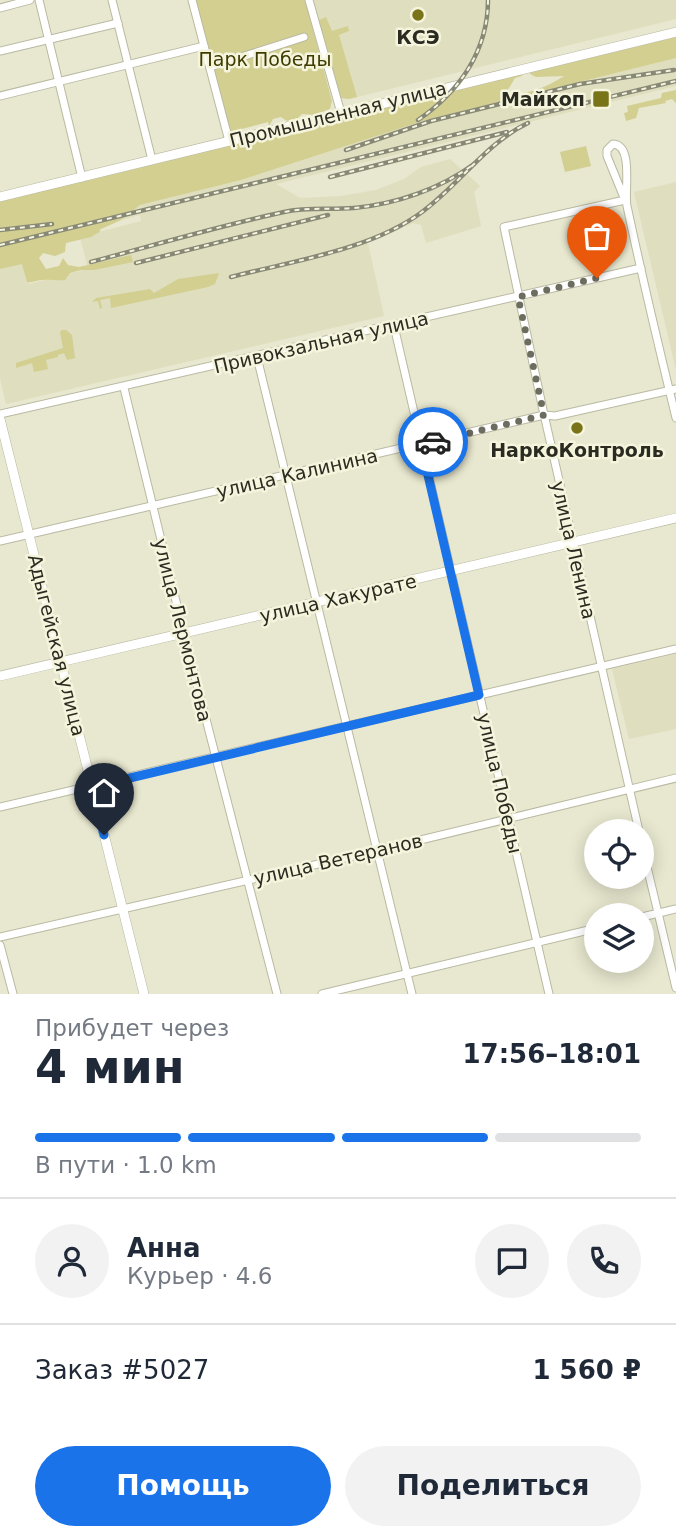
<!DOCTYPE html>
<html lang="ru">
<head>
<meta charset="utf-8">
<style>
	body { margin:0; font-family:"DejaVu Sans",sans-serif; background:#f2f2f3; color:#1f2937; height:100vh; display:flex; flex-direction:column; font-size:26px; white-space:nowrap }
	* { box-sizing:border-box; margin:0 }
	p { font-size:23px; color:#747a83 }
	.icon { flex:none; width:38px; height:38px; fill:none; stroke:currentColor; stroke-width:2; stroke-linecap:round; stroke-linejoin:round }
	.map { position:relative; height:994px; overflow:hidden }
	.side { display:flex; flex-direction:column; background:#fff; flex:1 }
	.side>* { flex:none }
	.tools { position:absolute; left:584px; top:819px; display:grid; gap:14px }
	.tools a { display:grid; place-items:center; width:70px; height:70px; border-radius:50%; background:#fff; box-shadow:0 4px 18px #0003; font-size:35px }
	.pin { position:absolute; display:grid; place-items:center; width:60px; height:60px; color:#fff; margin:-72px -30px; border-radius:50% 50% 50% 0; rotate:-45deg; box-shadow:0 0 7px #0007 }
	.pin .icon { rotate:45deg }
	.courier { position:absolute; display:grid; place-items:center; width:70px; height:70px; margin:-35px; border:5px solid #1a73e8; border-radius:50%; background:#fff; color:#222; box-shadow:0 2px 9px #0007 }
	.head em { font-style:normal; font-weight:700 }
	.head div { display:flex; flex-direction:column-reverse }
	.head { display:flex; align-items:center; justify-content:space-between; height:119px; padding:0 35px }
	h1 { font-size:46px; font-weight:700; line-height:52px }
	.bar { display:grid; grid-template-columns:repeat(4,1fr); gap:10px 7px; align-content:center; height:84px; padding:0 35px }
	.bar i { height:9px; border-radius:5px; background:#e0e1e3 }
	.bar .selected { background:#1a73e8 }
	.bar p { grid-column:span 4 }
	.line { display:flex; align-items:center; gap:18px; padding:0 35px; border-top:2px solid #e0e1e3 }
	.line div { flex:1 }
	.round { display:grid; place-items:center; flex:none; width:74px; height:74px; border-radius:37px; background:#f2f2f3 }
	.action { display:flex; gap:14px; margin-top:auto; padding:14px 35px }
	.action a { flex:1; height:80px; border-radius:42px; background:#1a73e8; color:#fff; font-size:28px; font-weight:700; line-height:80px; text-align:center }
	.action a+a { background:#f2f2f3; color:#1f2937 }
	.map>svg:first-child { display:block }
	.built { fill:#dfdebe }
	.green { fill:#d2cf91 }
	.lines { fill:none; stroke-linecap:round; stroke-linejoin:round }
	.minor-casing { stroke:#bab9a2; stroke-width:9 }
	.major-casing { stroke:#bab9a2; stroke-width:10 }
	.minor { stroke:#fff; stroke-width:7 }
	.major { stroke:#fff; stroke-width:9 }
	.rail-casing { stroke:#887; stroke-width:4.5 }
	.rail { stroke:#f5f4dc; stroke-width:2; stroke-dasharray:5; stroke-linecap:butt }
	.done { stroke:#6d6d5f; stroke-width:7; stroke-dasharray:0 12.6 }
	.route { stroke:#1a73e8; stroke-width:9 }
	.poi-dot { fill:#7a7418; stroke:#f5f4dc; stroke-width:2.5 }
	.labels { text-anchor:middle; stroke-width:5; stroke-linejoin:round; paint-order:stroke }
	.poi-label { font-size:19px; font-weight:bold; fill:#2b2b22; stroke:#f5f4dc }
	.park-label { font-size:19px; fill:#3f3c02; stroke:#f5f4dc }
	.street-label { font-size:19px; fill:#2b2b22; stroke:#f5f4dc }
</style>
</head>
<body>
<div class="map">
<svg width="676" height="994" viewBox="0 0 676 994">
	<rect width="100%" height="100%" fill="#e8e7cf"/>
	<g class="built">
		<path d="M313 0H676V19L349 99 341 98Z"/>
		<path d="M676 58V86L276 184 300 198 341 196 376 190 404 179 421 167 450 159 480 186 474 192 481 226 426 243 421 225 413 223 368 243 384 316 6 404 0 378V268L24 261 29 284 88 269 80 237 141 221 140 215 121 220 140 205 241 180 426 120Z"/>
		<path d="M676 182V370L634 192Z"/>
		<path d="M676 654V729L629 739 612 669Z"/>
	</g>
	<g class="green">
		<path d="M194 0H305L332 101 330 109 314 115 302 114 298 118 287 121 281 117 273 119 269 126 268 122 238 130V133H231Z"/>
		<path d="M326 17 332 31 348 26 349 31 339 35 357 97 349 99 341 98 319 20Z"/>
		<path d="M676 37V58L426 120 241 180 140 205 121 220 99 230 101 231 91 237 66 243 65 252 55 256 43 253 39 258 46 269 59 266 63 258 68 265 79 267 131 255 133 262 94 270H81L70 273 65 280C57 281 50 279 43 280 36 280 33 283 27 282L22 264 0 269V201L521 73 522 76 515 78 506 93C527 96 547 87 564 76L536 77 530 74 531 72Z"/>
		<path d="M676 90V103L672 99 665 101 666 103 639 108 636 118 626 121 624 113 628 112 627 106 661 98 662 93Z"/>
		<path d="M586 146 591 166 565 172 560 152Z"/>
		<path d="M219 273 215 284 208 287 111 308 110 298 100 300 102 308 100 309 98 301 92 302 96 298 150 289 154 293 178 279Z"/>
		<path d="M62 330H66L72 335 75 358 67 360 64 353 58 355V357L46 360 48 369 34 372 32 363 16 368V363L63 348 60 332Z"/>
	</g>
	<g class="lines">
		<defs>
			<g id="minor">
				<path d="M39 0 82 178"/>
				<path d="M112 0 152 160"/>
				<path d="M192 0 229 141"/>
				<path d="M309 0 341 113"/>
				<path d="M0 8 30 0"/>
				<path d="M0 51 118 23"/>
				<path d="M210 67 304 37"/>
				<path d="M0 96 204 46"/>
				<path d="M625 200 504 227 543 410 639 831"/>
				<path d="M625 200 607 156V150L613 144C634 145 624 191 627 206 642 277 659 348 676 418"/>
				<path d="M394 326 549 994"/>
				<path d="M257 357 412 994"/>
				<path d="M124 388 184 634 277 994"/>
				<path d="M0 414 641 268"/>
				<path d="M0 541 544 415 555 416 676 389"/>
				<path d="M0 807 676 649"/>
				<path d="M642 846 676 988"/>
				<path d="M642 917 676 909"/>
				<path d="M0 937 375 851 676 778"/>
				<path d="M0 945 13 994"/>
				<path d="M322 994 597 928"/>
			</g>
			<g id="major">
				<path d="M0 197 676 32"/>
				<path d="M0 419 144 994"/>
				<path d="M0 676 676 518"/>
			</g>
		</defs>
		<use href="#minor" class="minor-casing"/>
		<use href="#major" class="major-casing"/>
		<use href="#minor" class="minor"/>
		<use href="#major" class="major"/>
		<defs>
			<g id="rail">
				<path d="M418 120C459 92 488 51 488 0"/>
				<path d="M346 150 431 121 580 84 674 70"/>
				<path d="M330 177 507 132"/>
				<path d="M0 230 52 224"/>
				<path d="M0 245 676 81"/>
				<path d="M91 262C155 245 219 226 284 212 307 207 330 210 354 208 396 204 440 189 474 164"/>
				<path d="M136 263 328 215"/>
				<path d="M231 277C292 261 371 250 422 212 459 185 486 143 528 123"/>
			</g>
		</defs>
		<use href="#rail" class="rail-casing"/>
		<use href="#rail" class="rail"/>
	</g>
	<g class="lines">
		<path class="done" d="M433 442 544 415 518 297 597 278"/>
		<path class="route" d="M104 835 92 787 479 695 421 445 433 442"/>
	</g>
	<g class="poi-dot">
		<circle cx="418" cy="15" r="7"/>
		<rect x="592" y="90" width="18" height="18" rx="3.5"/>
		<circle cx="577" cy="428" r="7"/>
	</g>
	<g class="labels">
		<g class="poi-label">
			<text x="418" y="44">КСЭ</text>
			<text x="585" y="106" text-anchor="end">Майкоп</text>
			<text x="577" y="457">НаркоКонтроль</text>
		</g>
		<g class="park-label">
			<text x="265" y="66">Парк Победы</text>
		</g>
		<g class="street-label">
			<text transform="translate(338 114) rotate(-14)" y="7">Промышленная улица</text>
			<text transform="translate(321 342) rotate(-13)" y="7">Привокзальная улица</text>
			<text transform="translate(297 473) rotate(-13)" y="7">улица Калинина</text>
			<text transform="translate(574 550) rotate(77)" y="7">улица Ленина</text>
			<text transform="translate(338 598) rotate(-13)" y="7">улица Хакурате</text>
			<text transform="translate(183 630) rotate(76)" y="7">улица Лермонтова</text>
			<text transform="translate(57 645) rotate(76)" y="7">Адыгейская улица</text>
			<text transform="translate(500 783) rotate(77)" y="7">улица Победы</text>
			<text transform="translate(338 859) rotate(-13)" y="7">улица Ветеранов</text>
		</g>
	</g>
</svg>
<div class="tools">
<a><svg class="icon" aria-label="locate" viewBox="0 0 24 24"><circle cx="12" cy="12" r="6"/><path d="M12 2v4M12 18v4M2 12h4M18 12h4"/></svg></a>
<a><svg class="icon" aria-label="layers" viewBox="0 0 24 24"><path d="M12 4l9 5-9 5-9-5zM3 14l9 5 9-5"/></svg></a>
</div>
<div class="pin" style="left:597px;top:278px;background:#ea580c"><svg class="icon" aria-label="bag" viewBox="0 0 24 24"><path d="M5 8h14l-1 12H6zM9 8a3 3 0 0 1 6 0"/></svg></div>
<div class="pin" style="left:104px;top:835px;background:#1f2937"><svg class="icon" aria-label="home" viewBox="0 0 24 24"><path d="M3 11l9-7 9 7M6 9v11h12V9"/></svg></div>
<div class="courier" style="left:433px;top:442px"><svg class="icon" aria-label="car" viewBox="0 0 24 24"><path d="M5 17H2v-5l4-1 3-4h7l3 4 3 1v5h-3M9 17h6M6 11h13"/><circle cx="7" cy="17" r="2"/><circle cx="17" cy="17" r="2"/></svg></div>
</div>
<section class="side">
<div class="head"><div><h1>4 мин</h1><p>Прибудет через</p></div><em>17:56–18:01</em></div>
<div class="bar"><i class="selected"></i><i class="selected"></i><i class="selected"></i><i></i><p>В пути · 1.0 km</p></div>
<div class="line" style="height:126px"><a class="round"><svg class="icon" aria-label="person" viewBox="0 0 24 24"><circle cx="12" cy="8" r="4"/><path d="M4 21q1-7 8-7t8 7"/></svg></a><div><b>Анна</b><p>Курьер · 4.6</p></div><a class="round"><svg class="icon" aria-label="chat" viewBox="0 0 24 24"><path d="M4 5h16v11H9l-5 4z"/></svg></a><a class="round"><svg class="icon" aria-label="phone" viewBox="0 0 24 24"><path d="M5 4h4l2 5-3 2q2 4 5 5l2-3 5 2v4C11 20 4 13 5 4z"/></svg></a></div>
<div class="line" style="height:91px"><div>Заказ #5027</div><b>1 560 ₽</b></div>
<div class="action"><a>Помощь</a><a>Поделиться</a></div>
</section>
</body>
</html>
